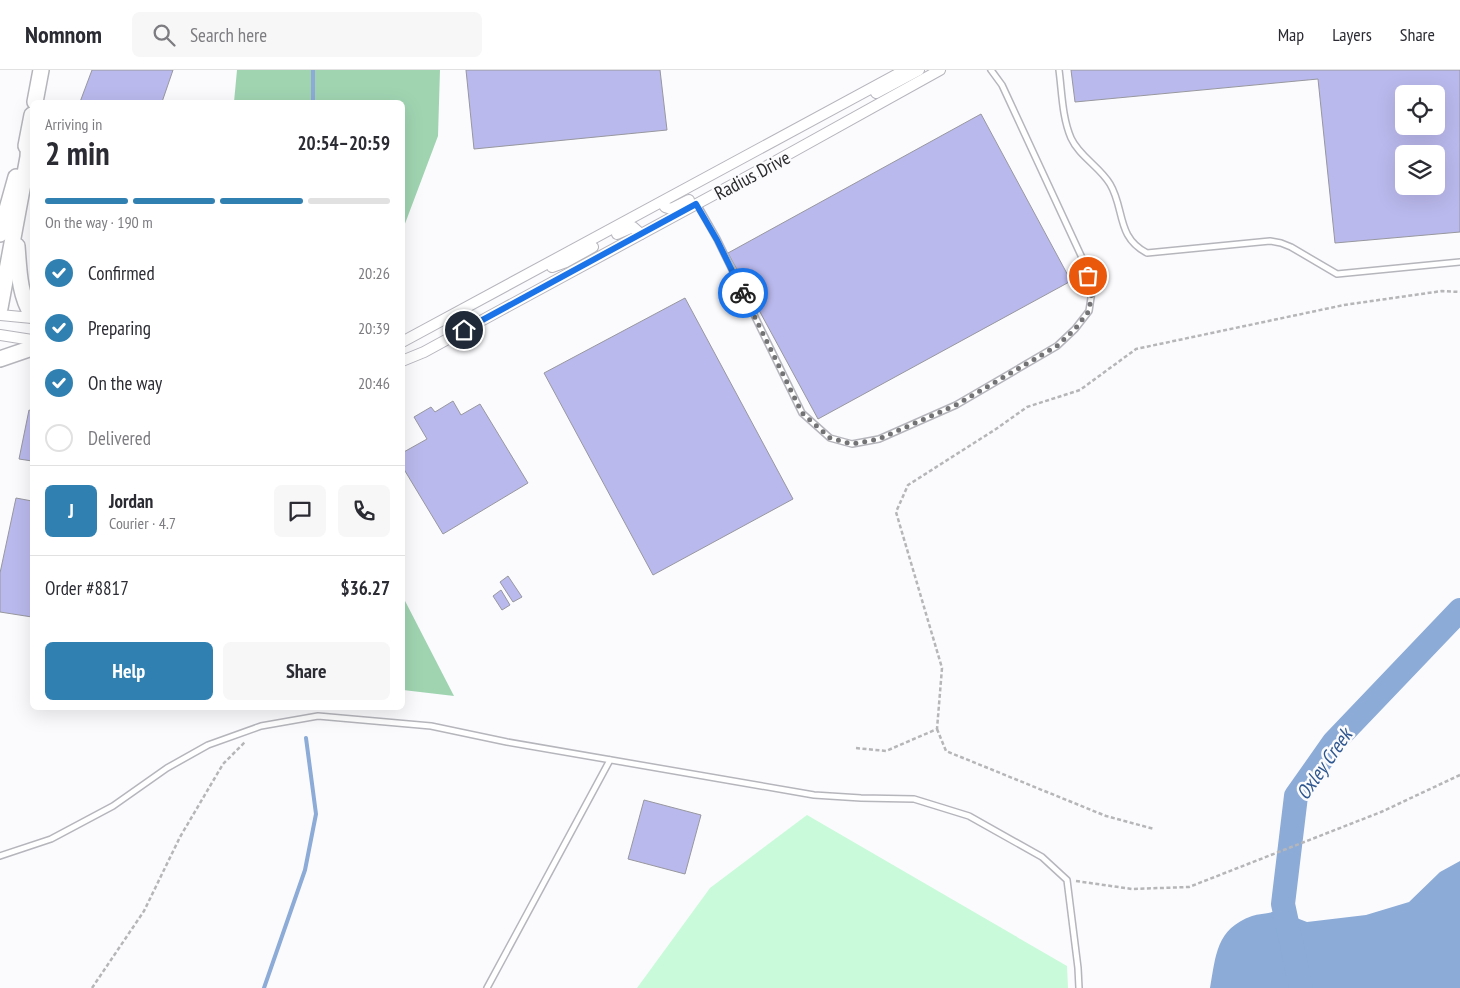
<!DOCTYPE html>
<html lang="en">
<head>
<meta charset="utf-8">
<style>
	body { margin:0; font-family:"PT Sans Narrow",sans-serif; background:#f7f7f7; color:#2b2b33; height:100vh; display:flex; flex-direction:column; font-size:19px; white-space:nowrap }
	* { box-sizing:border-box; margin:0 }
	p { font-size:16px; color:#7c7c81 }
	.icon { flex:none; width:28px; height:28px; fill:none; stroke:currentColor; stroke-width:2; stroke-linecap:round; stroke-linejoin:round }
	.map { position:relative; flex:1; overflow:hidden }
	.panel { position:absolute; left:30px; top:30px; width:375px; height:610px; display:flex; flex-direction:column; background:#fff; border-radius:8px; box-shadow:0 5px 20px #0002 }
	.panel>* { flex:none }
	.controls { position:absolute; left:1395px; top:15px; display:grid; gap:10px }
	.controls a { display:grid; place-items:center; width:50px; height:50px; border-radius:8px; background:#fff; box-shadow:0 5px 20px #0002; font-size:25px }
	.pin { position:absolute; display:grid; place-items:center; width:42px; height:42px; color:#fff; margin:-21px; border:2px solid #fff; border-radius:50%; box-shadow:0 1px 5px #0007 }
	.courier { position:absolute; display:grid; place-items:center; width:50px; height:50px; margin:-25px; border:4px solid #1a73e8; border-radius:50%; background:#fff; color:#222; box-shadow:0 1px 6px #0007 }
	.headline em { font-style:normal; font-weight:700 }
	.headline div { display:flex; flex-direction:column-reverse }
	.headline { display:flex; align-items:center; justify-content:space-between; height:85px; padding:0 15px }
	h1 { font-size:32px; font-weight:700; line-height:38px }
	.bar { display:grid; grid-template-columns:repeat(4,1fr); gap:8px 5px; align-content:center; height:60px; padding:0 15px }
	.bar i { height:6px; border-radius:4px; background:#e1e1e2 }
	.bar .current { background:#3080b2 }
	.bar p { grid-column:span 4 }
	.line { display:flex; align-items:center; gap:12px; padding:0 15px; border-top:1px solid #e1e1e2 }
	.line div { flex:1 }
	.round { display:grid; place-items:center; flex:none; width:52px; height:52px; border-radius:8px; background:#f7f7f7 }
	ol { padding:0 15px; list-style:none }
	li { display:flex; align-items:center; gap:15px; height:55px }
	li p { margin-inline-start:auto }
	li .icon { padding:5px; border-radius:50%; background:#3080b2; color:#fff; stroke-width:4 }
	li:last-child { color:#7c7c81 }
	li i { width:28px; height:28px; border:2px solid #e1e1e2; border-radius:50% }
	.primary-button { display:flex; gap:10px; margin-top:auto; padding:10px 15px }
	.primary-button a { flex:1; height:58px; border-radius:8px; background:#3080b2; color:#fff; font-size:20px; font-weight:700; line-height:58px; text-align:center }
	.primary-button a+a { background:#f7f7f7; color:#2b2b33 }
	header { display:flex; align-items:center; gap:30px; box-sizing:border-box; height:70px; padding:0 25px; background:#fff; border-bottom:1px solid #e1e1e2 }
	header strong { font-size:24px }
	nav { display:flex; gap:28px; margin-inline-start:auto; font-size:18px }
	.search { width:350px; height:45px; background:#f7f7f7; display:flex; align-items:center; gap:12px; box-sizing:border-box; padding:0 18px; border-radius:8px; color:#7c7c81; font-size:19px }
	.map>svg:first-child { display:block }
	.green { fill:#c9fad9 }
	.forest { fill:#a0d4b1 }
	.water { fill:#8cabd7 }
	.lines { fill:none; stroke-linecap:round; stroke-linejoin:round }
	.stream { stroke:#8cabd7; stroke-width:4 }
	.river { stroke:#8cabd7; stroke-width:24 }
	.building { fill:#bab9ed; stroke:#97979e; fill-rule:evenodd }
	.lane-casing { stroke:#b5b5bc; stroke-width:8 }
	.street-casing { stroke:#b5b5bc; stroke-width:12 }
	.secondary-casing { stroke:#b5b5bc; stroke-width:18 }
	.path { stroke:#b6b6b9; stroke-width:2.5; stroke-dasharray:4 2.5; stroke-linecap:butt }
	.lane { stroke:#fff; stroke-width:5 }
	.street { stroke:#fff; stroke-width:10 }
	.secondary { stroke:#fff; stroke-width:15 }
	.done { stroke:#737376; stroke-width:5; stroke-dasharray:0 9 }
	.route { stroke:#1a73e8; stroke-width:6 }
	.labels { text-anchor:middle; stroke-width:5; stroke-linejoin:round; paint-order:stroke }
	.street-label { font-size:19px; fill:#2a2a2d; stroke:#fbfbfe }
	.water-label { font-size:20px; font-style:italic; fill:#2f578f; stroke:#fbfbfe }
</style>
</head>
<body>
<header>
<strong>Nomnom</strong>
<div class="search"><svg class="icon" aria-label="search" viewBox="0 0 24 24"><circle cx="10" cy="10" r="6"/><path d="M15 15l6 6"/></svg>Search here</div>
<nav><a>Map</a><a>Layers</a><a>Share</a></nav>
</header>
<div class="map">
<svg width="1460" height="918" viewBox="0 0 1460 918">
	<rect width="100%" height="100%" fill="#fbfbfe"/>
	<path class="green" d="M807 745 1067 896 1068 918H637L710 818Z"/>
	<g class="forest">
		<path d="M237 0H440L438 66 403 159 402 32H234Z"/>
		<path d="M403 527 454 626 403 620Z"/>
	</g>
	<path class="water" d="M1460 791V918H1210C1216 885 1216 859 1252 846 1260 843 1270 844 1278 840L1283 834 1294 847 1307 852 1366 845 1409 832 1440 802Z"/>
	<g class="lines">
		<g class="stream">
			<path d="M313 32V0"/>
			<path d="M264 918 305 800 316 744 306 668"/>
		</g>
		<path class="river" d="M1301 918 1283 834 1296 726 1334 672 1460 540"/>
	</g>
	<g class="building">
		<path d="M92 0H173L162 32H80Z"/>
		<path d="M466 0H660L667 60 474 79Z"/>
		<path d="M1071 0H1460V162L1335 173 1318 9 1075 32ZM1404 24H1436V56H1404ZM1404 84H1436V116H1404Z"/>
		<path d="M981 44 1071 211 818 349 728 183Z"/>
		<path d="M685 228 793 429 653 505 544 303Z"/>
		<path d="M453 331 461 345 480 334 528 413 443 464 402 396V383L427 369 414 347 431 337 435 342Z"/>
		<path d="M29 340 32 341V391L19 389Z"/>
		<path d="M16 428 32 431V547L0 542V503Z"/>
		<path d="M508 506 522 527 513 532 500 512Z"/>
		<path d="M501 520 510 535 502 540 493 526Z"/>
		<path d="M644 730 701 745 685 804 628 789Z"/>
	</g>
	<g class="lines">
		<defs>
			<g id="lane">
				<path d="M1059 0C1062 22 1062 47 1071 68 1079 86 1100 97 1110 114 1125 139 1116 167 1147 183L1270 171 1281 173 1291 177 1337 204 1460 192"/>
				<path d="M697 134 717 169 802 343 830 368 852 374 879 369 956 335 1057 276 1075 259 1089 241 1092 221 1084 192 1002 15 991 0"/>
				<path d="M0 786 51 769 113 736 167 698 208 675 261 656 318 646 431 656 507 672 814 725 861 728 914 729 969 746 1042 787 1067 810 1078 898 1079 918"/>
				<path d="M487 918 610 690"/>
			</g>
			<g id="street">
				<path d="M876 23 919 0"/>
				<path d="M662 132 665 137 671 139 689 130"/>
				<path d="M617 164 633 157 641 164"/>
				<path d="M552 197 566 192 593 177"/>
				<path d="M0 245 32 248"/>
				<path d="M0 265 32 270"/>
				<path d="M402 272 905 0"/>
				<path d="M402 291 424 282 501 240 776 91 940 0"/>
			</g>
			<g id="secondary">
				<path d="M35 32 41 0"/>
				<path d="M26 76 32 45"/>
				<path d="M0 164 16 107"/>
				<path d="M17 176C19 200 19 224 32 245"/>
				<path d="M0 238 28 87 29 67"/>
				<path d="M0 289 32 278"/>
			</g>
		</defs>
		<use href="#lane" class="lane-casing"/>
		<use href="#street" class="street-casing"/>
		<use href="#secondary" class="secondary-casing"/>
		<g class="path">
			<path d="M937 659 946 681 1106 746 1154 759"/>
			<path d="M856 678 886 681 937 659 942 598 896 442 908 415 996 359 1027 337 1080 320 1136 279 1344 235 1442 221 1460 222"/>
			<path d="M1076 811 1132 819 1189 817 1381 742 1460 705"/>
			<path d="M92 918 144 841 180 767 223 694 246 671"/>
		</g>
		<use href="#lane" class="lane"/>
		<use href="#street" class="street"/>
		<use href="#secondary" class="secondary"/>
	</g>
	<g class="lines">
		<path class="done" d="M743 223 802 343 830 368 852 374 879 369 956 335 1057 276 1075 259 1089 241 1092 221 1088 206"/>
		<path class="route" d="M464 260 696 134 717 170 743 223"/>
	</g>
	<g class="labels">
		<g class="street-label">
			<text transform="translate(752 105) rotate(-28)" y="7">Radius Drive</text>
		</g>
		<g class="water-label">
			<text transform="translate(1324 694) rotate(-55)" y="7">Oxley Creek</text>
		</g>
	</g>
</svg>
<div class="controls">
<a><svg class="icon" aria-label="locate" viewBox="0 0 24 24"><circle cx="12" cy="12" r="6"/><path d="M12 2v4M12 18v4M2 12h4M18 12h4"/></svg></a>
<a><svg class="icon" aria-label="layers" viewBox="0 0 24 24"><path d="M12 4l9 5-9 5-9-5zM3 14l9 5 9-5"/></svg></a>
</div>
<div class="pin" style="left:1088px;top:206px;background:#ea580c"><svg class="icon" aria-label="bag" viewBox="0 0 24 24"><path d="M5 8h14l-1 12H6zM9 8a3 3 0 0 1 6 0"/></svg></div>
<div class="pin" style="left:464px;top:260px;background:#1f2937"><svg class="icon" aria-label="home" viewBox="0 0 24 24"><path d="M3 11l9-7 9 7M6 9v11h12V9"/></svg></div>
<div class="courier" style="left:743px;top:223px"><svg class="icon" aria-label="bike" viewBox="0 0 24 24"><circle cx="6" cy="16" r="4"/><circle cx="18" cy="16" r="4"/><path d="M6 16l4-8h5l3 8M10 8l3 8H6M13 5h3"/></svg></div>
<section class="panel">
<div class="headline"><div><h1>2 min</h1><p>Arriving in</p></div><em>20:54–20:59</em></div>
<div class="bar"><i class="current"></i><i class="current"></i><i class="current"></i><i></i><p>On the way · 190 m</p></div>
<ol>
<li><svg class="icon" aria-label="check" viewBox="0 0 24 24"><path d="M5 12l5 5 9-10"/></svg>Confirmed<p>20:26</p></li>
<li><svg class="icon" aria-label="check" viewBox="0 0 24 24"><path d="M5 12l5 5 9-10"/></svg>Preparing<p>20:39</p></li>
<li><svg class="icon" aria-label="check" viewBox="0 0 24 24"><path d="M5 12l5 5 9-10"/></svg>On the way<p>20:46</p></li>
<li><i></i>Delivered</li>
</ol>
<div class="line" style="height:90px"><b class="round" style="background:#3080b2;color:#fff">J</b><div><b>Jordan</b><p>Courier · 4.7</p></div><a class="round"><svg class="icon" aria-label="chat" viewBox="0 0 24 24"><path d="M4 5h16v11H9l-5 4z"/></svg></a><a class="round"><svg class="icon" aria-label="phone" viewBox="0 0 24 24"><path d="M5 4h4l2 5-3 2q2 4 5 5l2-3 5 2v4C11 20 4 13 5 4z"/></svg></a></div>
<div class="line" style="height:65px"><div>Order #8817</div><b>$36.27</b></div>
<div class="primary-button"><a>Help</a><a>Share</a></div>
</section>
</div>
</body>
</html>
